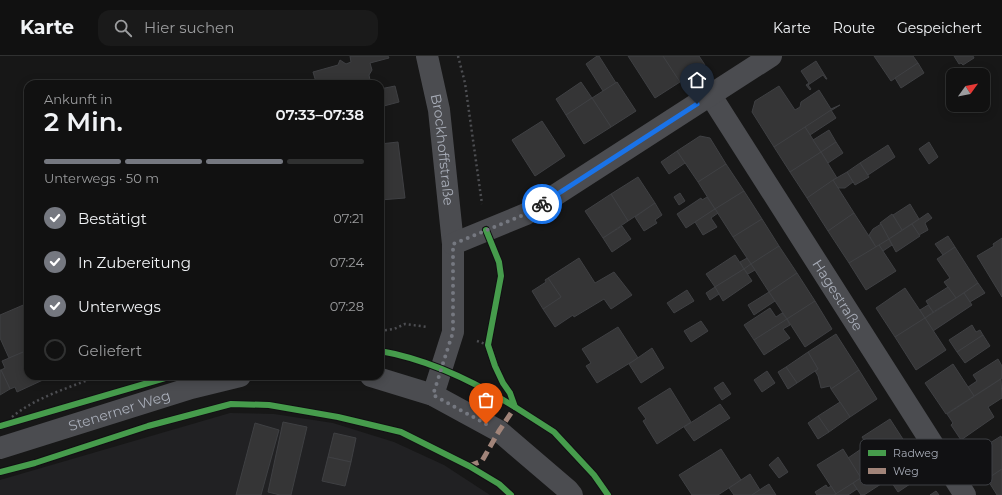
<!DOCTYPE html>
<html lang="de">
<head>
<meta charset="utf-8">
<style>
	body { margin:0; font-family:Montserrat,sans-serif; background:#1a1a1a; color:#f1f3f6; height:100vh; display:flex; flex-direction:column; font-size:15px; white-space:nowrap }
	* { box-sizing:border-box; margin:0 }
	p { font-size:13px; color:#9c9d9f }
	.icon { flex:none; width:22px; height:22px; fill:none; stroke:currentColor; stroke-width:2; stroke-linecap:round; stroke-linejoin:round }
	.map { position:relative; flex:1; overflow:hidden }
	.sheet { position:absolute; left:24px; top:24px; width:360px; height:300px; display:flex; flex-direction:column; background:#111; border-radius:12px; box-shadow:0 2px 10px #0003,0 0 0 1px #303131 }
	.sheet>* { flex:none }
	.needle { width:26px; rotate:57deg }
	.controls { position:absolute; left:946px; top:12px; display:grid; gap:8px }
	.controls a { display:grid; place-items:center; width:44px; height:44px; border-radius:8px; background:#111; box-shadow:0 2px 10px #0003,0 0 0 1px #303131; font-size:20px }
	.pin { position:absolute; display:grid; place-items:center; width:34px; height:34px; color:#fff; margin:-41px -17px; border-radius:50% 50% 50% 0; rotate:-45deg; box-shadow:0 0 4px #0007 }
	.pin .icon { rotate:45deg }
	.courier { position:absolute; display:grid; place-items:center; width:40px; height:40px; margin:-20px; border:3px solid #1a73e8; border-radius:50%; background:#fff; color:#222; box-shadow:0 1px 5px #0007 }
	.summary em { font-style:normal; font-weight:600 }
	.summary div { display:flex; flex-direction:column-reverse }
	.summary { display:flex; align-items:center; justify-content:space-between; height:68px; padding:0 20px }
	h1 { font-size:26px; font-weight:600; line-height:30px }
	.bar { display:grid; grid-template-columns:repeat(4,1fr); gap:6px 4px; align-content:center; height:48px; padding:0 20px }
	.bar i { height:5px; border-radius:3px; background:#303131 }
	.bar .current { background:#757880 }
	.bar p { grid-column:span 4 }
	ol { padding:0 20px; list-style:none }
	li { display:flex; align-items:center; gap:12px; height:44px }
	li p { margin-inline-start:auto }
	li .icon { padding:4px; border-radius:50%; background:#757880; color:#fff; stroke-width:4 }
	li:last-child { color:#9c9d9f }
	li i { width:22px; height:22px; border:2px solid #303131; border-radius:50% }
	header { display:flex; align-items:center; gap:24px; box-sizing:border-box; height:56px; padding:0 20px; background:#111; border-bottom:1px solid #303131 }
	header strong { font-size:19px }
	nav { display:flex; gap:22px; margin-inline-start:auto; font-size:14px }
	.search { width:280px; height:36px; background:#1a1a1a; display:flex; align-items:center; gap:10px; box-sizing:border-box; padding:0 14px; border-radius:12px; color:#9c9d9f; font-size:15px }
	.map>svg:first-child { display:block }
	.built { fill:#212123 }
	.building { fill:#353536; stroke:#3f4043 }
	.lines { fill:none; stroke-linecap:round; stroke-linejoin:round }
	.path { stroke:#4d4e52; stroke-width:2.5; stroke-dasharray:2 3; stroke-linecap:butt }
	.minor { stroke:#4b4c50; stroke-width:22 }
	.tertiary { stroke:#4b4c50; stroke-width:22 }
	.quiet { stroke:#a18479; stroke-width:5; stroke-dasharray:10 5; stroke-linecap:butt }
	.cycleway-casing { stroke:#111113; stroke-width:8 }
	.cycleway { stroke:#469c4c; stroke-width:6 }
	.done { stroke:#757880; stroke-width:4; stroke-dasharray:0 7.2 }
	.route { stroke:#1a73e8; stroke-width:5 }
	.labels { text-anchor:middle; stroke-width:4; stroke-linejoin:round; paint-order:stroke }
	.street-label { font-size:14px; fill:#a8adb8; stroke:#111113 }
	.key { fill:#111113; stroke:#3e4045; stroke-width:1 }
	.key-label { font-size:11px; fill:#a8adb8 }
</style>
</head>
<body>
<header>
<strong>Karte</strong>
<div class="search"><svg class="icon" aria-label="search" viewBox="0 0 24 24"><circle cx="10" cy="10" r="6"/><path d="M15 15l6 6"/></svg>Hier suchen</div>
<nav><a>Karte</a><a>Route</a><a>Gespeichert</a></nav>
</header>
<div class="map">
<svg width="1002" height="439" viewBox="0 0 1002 439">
	<rect width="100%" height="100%" fill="#171717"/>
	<path class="built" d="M230 357 274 358 333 367 394 386 444 409 490 439H0V424Z"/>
	<g class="building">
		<path d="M350 0H388L389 2 370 7 372 14 369 19 370 24 376 28H307L316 26 313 16 338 9 340 4 346 8 351 6Z"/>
		<path d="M597 0H599L616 27 603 35 586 8Z"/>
		<path d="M628 0H663L680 26 655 42Z"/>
		<path d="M663 0H699L705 9 680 26Z"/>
		<path d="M874 0H913L918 7 891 25Z"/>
		<path d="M954 0H973L974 2 963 9 961 7 959 8Z"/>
		<path d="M816 5 827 23H826L823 19 808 29 811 33 810 34 806 29 809 27 801 15Z"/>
		<path d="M918 7 924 17 901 32 895 22Z"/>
		<path d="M581 26 592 42 566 59 556 43Z"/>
		<path d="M617 26 636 55 611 71 592 42Z"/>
		<path d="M395 30 399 46 380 51V33Z"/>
		<path d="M779 30 795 54 800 51 801 46 819 34 831 53 840 49 774 91 752 56 755 45Z"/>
		<path d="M592 42 611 71 584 88 566 59Z"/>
		<path d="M831 54 836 62 810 79 805 71Z"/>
		<path d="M542 65 565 100 535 120 512 84Z"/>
		<path d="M805 71 821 96 790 116 774 91Z"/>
		<path d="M829 74 836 86 821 96 813 84Z"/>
		<path d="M700 80 710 82 726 108 698 126 677 95Z"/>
		<path d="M398 86 405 142 380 144V88Z"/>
		<path d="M836 86 843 97 828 107 821 96Z"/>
		<path d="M929 86 938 101 929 108 919 93Z"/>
		<path d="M888 89 895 101 868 119 860 107Z"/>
		<path d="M677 95 685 107 669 118 661 106Z"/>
		<path d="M821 96 837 122 807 142 790 116Z"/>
		<path d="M860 107 869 121 855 129 847 116Z"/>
		<path d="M726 108 744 135 715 153 698 126Z"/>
		<path d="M847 116 853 126 845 132H838L833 124Z"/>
		<path d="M638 121 655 147 628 165 611 138Z"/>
		<path d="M833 124 854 157 828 175 807 142Z"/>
		<path d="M744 135 762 163 733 181 715 153Z"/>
		<path d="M680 137 685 145 679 149 674 141Z"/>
		<path d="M611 138 628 165 603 182 585 155Z"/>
		<path d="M707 141 715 153 686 172 677 158 701 142 702 144Z"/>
		<path d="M655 147 662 159 655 164 657 167 644 175 635 161Z"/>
		<path d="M910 148 919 163 902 174 893 159Z"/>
		<path d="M715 153 718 157 711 162 717 171 703 179 695 166Z"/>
		<path d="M854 157 876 191 849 207 828 175Z"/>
		<path d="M928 157 932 162 925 167 928 174 919 179 912 168Z"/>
		<path d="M892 158 902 174 889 183 880 167Z"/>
		<path d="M762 163 779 190 751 208 733 181Z"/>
		<path d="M881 168 889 183 876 191 869 179 873 173Z"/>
		<path d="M912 168 920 180 896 196 889 183Z"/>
		<path d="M622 170 631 183 612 196 603 182Z"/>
		<path d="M948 180 955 191 943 199 935 188Z"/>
		<path d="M1002 182V241L977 200 994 190 993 188Z"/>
		<path d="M889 183 892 189 883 195 879 189Z"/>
		<path d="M879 189 896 215 866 234 849 207Z"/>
		<path d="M779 190 797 217 769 236 751 208Z"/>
		<path d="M955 191 978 227 956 242 944 226 950 222 937 203Z"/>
		<path d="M735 199 744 213 715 231 706 218Z"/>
		<path d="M579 202 595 227 614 216 632 239 611 253 604 243 574 261 573 259 555 271 543 253 561 241 548 222Z"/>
		<path d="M747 202 751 208 744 213 740 206Z"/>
		<path d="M751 208 755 214 748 218 744 213Z"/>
		<path d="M744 213 752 225 723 245 715 231Z"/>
		<path d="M797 217 815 245 787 263 769 236Z"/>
		<path d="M548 222 561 241 543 253 532 235 546 226 545 224Z"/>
		<path d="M978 227 985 237 970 246 964 237Z"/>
		<path d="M715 231 719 238 710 244 706 237Z"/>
		<path d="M948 231 956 242 933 256 926 245Z"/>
		<path d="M905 232 925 262 895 281 876 252Z"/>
		<path d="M687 234 694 245 674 257 667 247Z"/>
		<path d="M769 236 775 245 754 259 748 249Z"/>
		<path d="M964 237 972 249 933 275 925 262Z"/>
		<path d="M815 245 832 273 805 291 787 263Z"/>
		<path d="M28 247V294L9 302 0 282V259Z"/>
		<path d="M928 249 933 256 925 262 920 254Z"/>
		<path d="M770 252 776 261 782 257 787 263 754 284 744 269Z"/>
		<path d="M925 262 946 294 916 314 895 281Z"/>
		<path d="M787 263 790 269 783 273 790 282 764 299 754 284Z"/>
		<path d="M701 265 708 275 691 286 684 275Z"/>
		<path d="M972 269 976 276 980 274 983 279 957 296 949 284Z"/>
		<path d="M618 271 638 302 597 327 586 310 591 307 582 293Z"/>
		<path d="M836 278 859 314 831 333 830 330 821 332 818 320 815 315 818 313 808 296Z"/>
		<path d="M983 279 990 290 965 307 957 296Z"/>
		<path d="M652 292 664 312 641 327 629 308Z"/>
		<path d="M28 294V320H44L45 323 17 336 15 331 10 333 1 314 5 312 2 305Z"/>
		<path d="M808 296 818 313 797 327 786 311Z"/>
		<path d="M998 303 1002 310V322L974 340 968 331 977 325 973 319Z"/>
		<path d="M953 308 974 340 946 358 925 327Z"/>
		<path d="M786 311 797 327 788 333 778 316Z"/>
		<path d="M0 314H1L10 333 0 339Z"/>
		<path d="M859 314 877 343 850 361 831 333Z"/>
		<path d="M767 315 775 327 762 336 754 324Z"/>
		<path d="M1001 323 1002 342 988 351 994 361 961 384 951 369 953 367 947 358Z"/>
		<path d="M723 326 731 338 722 344 714 332Z"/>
		<path d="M670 332 691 366 657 388 643 365 646 363 638 352Z"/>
		<path d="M840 346 850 361 829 376 818 360Z"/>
		<path d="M720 348 730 362 694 385 684 371Z"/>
		<path d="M818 360 829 376 818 383 808 367Z"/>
		<path d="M890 363 908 391 880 409 862 381Z"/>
		<path d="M283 366 307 371 291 439H280L268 436Z"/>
		<path d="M255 367 279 374 261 439H236Z"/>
		<path d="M334 377 356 382 351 406 328 401Z"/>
		<path d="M1001 380 1002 383V413L987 423 971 399Z"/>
		<path d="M867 389 880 409 861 422 848 402Z"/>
		<path d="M908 391 925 418 898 436 880 409Z"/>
		<path d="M721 393 741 424 718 439H692L679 419Z"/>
		<path d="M843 393 861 422 836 438 817 409Z"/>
		<path d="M328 401 351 406 345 430 322 425Z"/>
		<path d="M778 401 788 416 779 422 769 409Z"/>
		<path d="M880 409 887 419 879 424 881 428 864 439H861L853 427Z"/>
		<path d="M1002 413V439H997L987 423Z"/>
		<path d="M750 418 760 434 752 439H734L729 432Z"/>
		<path d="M853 427 857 433 848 439H834Z"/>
		<path d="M769 428 776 439H752L764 431Z"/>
		<path d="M826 429 828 432 831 430 836 438 834 439H817L815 436Z"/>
		<path d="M936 435 939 439H930Z"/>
	</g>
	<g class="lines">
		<g class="path">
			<path d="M458 0 465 27 482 148"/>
			<path d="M380 275 394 273 405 268 428 271"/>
			<path d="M477 285 488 289"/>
			<path d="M12 361C36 341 69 332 98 320"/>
		</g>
		<g class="minor">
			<path id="s1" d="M427 0 439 54 453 188V276L433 339"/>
			<path id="s2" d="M711 40 965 439"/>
			<path d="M453 188 526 158 771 0"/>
		</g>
		<g class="tertiary">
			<path d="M371 320 433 339 499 375 568 434 572 439"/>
			<path id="s3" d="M0 392 191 332 240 320"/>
		</g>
		<path class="quiet" d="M469 410 482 405 499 375 515 351"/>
		<defs>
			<g id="cycleway">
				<path d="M486 174 499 206 501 220 488 289 495 310 503 327 510 337 515 351 554 376 594 419 608 439"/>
				<path d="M380 295C427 303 475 326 515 351"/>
				<path d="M0 370 172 320"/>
				<path d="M0 416 35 407 148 370 231 348 269 349 338 361 401 376 469 410 499 428 511 439"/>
			</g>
		</defs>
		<use href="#cycleway" class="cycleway-casing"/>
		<use href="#cycleway" class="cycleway"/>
	</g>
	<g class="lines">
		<path class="done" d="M486 368 433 339 453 276V188L526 158 542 148"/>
		<path class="route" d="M542 148 697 48"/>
	</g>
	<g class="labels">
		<g class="street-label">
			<text dy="5" stroke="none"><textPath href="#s1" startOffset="95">Brockhoffstraße</textPath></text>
			<text dy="5" stroke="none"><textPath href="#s2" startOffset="236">Hagestraße</textPath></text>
			<text dy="5" stroke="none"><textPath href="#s3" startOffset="125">Stenerner Weg</textPath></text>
		</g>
	</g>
	<rect x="860" y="383" width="132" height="46" rx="6" class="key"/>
	<rect x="868" y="394" width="18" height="6" fill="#469c4c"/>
	<rect x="868" y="412" width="18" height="6" fill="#a18479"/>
	<g class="key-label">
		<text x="893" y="401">Radweg</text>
		<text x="893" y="419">Weg</text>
	</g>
</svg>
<div class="controls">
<a><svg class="needle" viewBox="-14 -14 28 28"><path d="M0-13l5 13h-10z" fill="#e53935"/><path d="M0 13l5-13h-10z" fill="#9c9d9f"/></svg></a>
</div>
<div class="pin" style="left:486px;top:368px;background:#ea580c"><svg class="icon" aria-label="bag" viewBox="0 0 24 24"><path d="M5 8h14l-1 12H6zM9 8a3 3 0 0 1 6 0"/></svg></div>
<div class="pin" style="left:697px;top:48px;background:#1f2937"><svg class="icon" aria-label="home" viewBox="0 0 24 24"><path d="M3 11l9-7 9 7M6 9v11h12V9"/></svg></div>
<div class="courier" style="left:542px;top:148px"><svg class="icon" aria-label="bike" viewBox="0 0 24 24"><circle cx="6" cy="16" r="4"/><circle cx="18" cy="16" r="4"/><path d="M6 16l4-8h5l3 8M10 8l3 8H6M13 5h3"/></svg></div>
<section class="sheet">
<div class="summary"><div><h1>2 Min.</h1><p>Ankunft in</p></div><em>07:33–07:38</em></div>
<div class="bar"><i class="current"></i><i class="current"></i><i class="current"></i><i></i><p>Unterwegs · 50 m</p></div>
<ol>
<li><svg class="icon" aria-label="check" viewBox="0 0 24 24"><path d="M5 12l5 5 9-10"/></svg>Bestätigt<p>07:21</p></li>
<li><svg class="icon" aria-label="check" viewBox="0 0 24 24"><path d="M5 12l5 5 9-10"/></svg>In Zubereitung<p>07:24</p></li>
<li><svg class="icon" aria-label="check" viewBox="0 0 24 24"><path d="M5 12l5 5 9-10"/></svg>Unterwegs<p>07:28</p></li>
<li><i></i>Geliefert</li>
</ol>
</section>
</div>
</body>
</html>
